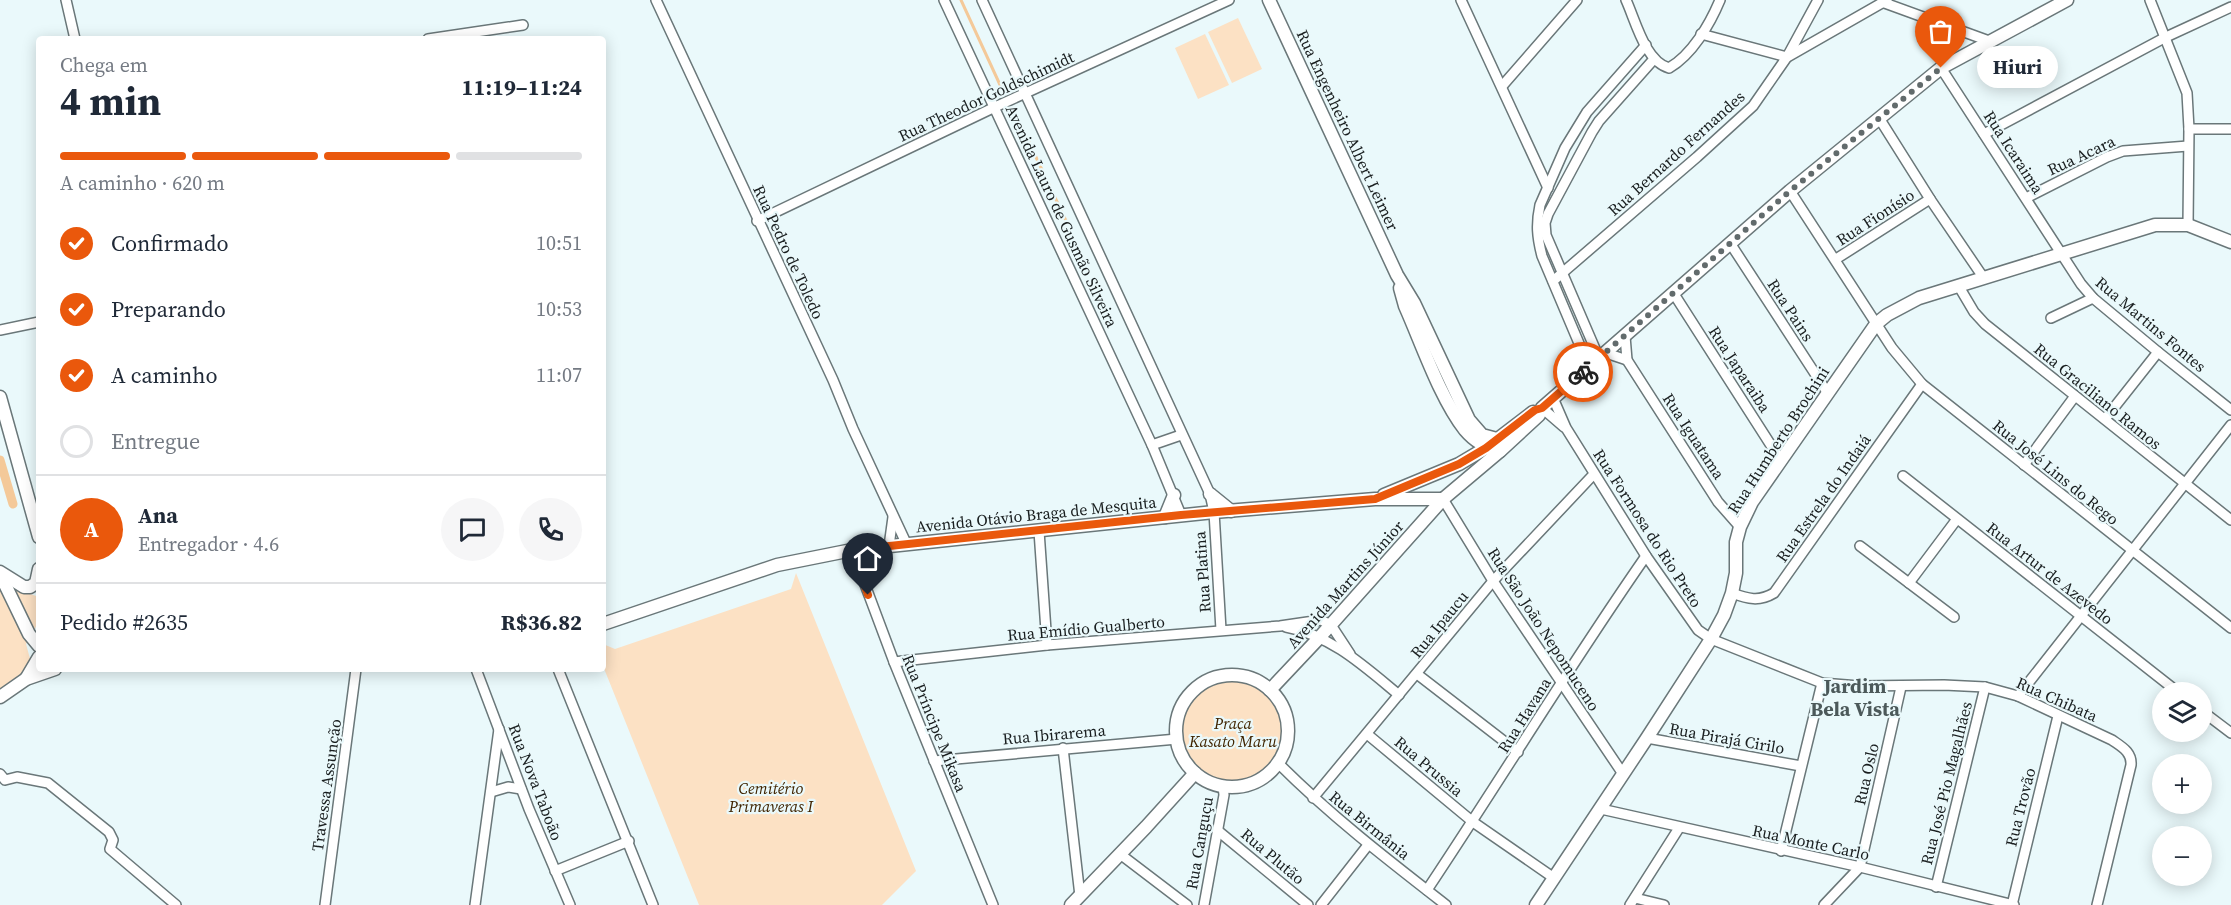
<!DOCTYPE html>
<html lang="pt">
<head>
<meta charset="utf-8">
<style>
	body { margin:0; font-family:"Source Serif 4",serif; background:#f6f6f7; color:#1f2937; height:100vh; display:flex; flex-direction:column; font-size:22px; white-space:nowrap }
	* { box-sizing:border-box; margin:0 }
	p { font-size:20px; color:#747a83 }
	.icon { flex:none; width:33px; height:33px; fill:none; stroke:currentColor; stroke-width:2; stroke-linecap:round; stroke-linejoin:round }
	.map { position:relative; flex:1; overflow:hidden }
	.sheet { position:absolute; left:36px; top:36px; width:570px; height:636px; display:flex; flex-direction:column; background:#fff; border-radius:6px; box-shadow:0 3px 15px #0003 }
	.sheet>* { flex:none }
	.controls { position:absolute; left:2152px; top:682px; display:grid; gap:12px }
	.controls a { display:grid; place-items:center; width:60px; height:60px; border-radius:50%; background:#fff; box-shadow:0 3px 15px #0003; font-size:30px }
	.pin { position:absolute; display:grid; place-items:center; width:51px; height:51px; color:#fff; margin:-62px -26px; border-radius:50% 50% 50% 0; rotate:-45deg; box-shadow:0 0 6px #0007 }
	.pin .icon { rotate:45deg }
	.courier { position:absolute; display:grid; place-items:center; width:60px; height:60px; margin:-30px; border:4px solid #ea580c; border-radius:50%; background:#fff; color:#222; box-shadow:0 2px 8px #0007 }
	.bubble { position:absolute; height:42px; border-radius:21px; background:#fff; box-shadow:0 3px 15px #0003; font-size:20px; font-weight:700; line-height:42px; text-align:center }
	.headline em { font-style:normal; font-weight:700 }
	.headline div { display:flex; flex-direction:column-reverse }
	.headline { display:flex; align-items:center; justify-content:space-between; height:102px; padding:0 24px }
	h1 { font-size:39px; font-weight:700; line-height:45px }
	.bar { display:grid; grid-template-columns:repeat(4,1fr); gap:9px 6px; align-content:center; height:72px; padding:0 24px }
	.bar i { height:8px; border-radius:4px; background:#e0e1e3 }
	.bar .selected { background:#ea580c }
	.bar p { grid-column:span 4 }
	.line { display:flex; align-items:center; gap:15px; padding:0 24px; border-top:2px solid #e0e1e3 }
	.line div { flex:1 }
	.round { display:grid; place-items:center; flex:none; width:63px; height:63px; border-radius:32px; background:#f6f6f7 }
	ol { padding:0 24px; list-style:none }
	li { display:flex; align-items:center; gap:18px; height:66px }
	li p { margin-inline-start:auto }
	li .icon { padding:6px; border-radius:50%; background:#ea580c; color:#fff; stroke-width:4 }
	li:last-child { color:#747a83 }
	li i { width:33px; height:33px; border:3px solid #e0e1e3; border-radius:50% }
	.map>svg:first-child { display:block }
	.green { fill:#fce1c4 }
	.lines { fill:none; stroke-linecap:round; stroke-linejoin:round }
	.stream { stroke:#f4c999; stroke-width:3 }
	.canal { stroke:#f4c999; stroke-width:9 }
	.street-casing { stroke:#6a7779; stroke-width:12 }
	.secondary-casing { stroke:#6a7779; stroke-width:15 }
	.street { stroke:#fff; stroke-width:9 }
	.secondary { stroke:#fff; stroke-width:12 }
	.done { stroke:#626b6c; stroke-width:6; stroke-dasharray:0 10.8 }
	.route { stroke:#ea580c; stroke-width:8 }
	.labels { text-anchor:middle; stroke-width:4.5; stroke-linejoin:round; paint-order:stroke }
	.street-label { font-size:16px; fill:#191e1f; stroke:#eaf9fb }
	.park-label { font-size:16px; font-style:italic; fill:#402400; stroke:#eaf9fb }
	.quarter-label { font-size:20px; font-weight:bold; fill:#4c595a; stroke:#eaf9fb }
</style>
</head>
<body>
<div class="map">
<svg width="2231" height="905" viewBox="0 0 2231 905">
	<rect width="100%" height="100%" fill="#eaf9fb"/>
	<g class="green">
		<path d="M1238 18 1262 69 1232 83 1208 32Z"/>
		<path d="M1205 34 1229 85 1198 99 1175 48Z"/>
		<path d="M796 573 916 871 882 905H699L603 666V644L615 649 791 589Z"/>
		<path d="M0 580 16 589 39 597 38 623 26 644 32 666 0 689Z"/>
		<circle cx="1232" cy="732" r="56"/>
	</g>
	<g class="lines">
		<g class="stream">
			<path d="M961 0 1001 87"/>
			<path d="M1019 121 1067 223"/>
		</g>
		<path class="canal" d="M0 460 13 504"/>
		<defs>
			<g id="street">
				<path d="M66 0 75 39"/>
				<path d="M656 0 833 380 853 429 907 545"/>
				<path d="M944 0 1152 445 1181 515"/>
				<path d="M982 0 1210 494 1214 512 1221 630"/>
				<path d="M1461 0 1548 188"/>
				<path d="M1626 0C1636 22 1645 61 1669 68 1692 55 1710 24 1720 0"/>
				<path d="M2150 0 2187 93 2189 129 2188 225"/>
				<path d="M1882 2 1989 41"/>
				<path d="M1701 34 1787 57"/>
				<path d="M428 39 523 25"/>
				<path d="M1789 56 1887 0"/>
				<path d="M1941 68 2081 284 2093 298 2158 352 2231 410"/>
				<path d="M1503 85 1577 0"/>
				<path d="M1879 118 1930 199 1983 277"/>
				<path d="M2189 129H2231"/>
				<path d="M1984 134 2166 37 2231 7"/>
				<path d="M1790 191 1892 348 1922 384 2231 628"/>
				<path d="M2026 198 2107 157 2123 151 2188 146"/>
				<path d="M757 221 995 107 1229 0"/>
				<path d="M1730 243 1827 392"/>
				<path d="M1836 259 1930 199"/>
				<path d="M1553 281 1697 157 1753 106 1787 57 1818 0"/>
				<path d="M1958 285 1974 312 1985 324 2231 520"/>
				<path d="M1674 294 1781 461"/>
				<path d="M2051 318 2093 298"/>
				<path d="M0 330 39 322"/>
				<path d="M1625 336 1627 360 1718 502 1740 527"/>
				<path d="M1606 353 1627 360"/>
				<path d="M1599 358 1546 235 1545 223 1548 214 1592 132 1599 121 1654 59"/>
				<path d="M1589 367 1542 256C1537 237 1536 224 1540 205L1565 148 1587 112 1646 45"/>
				<path d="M1553 398 1566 428 1646 556 1698 630 1711 639 1822 683 1859 686 1944 685 1985 687 2018 696 2112 740C2122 747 2132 752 2131 765L2097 905"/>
				<path d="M1542 408 1564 427"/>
				<path d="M2105 419 2158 352"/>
				<path d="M1152 445 1181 435"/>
				<path d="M2024 465 2075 396"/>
				<path d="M1903 476 2179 693"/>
				<path d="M1443 499 1493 581 1623 774"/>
				<path d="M1039 531 1047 645"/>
				<path d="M889 546 893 517"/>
				<path d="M1860 546 1954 617"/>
				<path d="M852 550 894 662 993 905"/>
				<path d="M1909 583 1957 519"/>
				<path d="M1732 593C1748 599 1759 602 1774 593L1922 384"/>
				<path d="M1286 627C1331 635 1365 667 1399 695"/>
				<path d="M894 662 1047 645 1280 626 1321 620 1331 625 1350 654"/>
				<path d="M476 669 529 809 570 905"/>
				<path d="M558 669 653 905"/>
				<path d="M1417 674 1518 752"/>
				<path d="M2018 696 2231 425"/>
				<path d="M2202 711 2231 733"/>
				<path d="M1367 734 1473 822 1554 878"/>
				<path d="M1647 738 1801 766"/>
				<path d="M1063 748 1080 896"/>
				<path d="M934 761 1177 739"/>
				<path d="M1278 763C1331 816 1388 860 1446 905"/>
				<path d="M0 774 5 780 17 777 48 783 109 832 113 840 110 849 176 905"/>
				<path d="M491 792 508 787 521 789"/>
				<path d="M1313 798 1493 581 1594 474"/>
				<path d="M1601 809 1860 867 2014 905"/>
				<path d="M1217 830 1308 905"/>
				<path d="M1781 851 1822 683"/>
				<path d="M1120 854 1187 905"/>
				<path d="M555 871 629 841"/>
				<path d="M1936 887 1985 687"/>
				<path d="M1427 890C1501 779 1570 665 1646 556"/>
				<path d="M1635 898 1664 905"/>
				<path d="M325 905 356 669"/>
				<path d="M475 905 499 729"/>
				<path d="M1204 905 1224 795 1223 786"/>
				<path d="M1321 905 1368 845"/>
				<path d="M1630 905 1679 828"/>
				<path d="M1824 905 1860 867 1901 687"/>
				<path d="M2012 905 2058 716"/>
			</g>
			<g id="secondary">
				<path d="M1269 0 1397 275 1414 303 1469 420 1482 435 1497 439"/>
				<path d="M1400 288 1405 306C1422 344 1440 398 1465 430 1475 442 1486 448 1500 451"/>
				<path d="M0 397 39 537"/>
				<path d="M1210 494 1231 511"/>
				<path d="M1384 495 1459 464 1486 448 1533 412"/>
				<path d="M1165 517 1174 495"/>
				<path d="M0 572 24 587H30L36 583 39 569"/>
				<path d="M0 574 29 634 39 646"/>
				<path d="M603 624 777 565 852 550 1214 512 1375 499H1443"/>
				<circle cx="1232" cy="731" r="56"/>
				<path d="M26 679 39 657"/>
				<path d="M1270 690 1319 638 1443 499 1500 451 1539 415 1542 408 1790 191 1941 68 2067 0"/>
				<path d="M0 697 26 679 55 669"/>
				<path d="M1071 905 1146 827 1195 773"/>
				<path d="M1536 905 1647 738 1711 639 1724 615 1732 593 1736 573V542L1740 527 1752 502 1876 324 1887 315 1919 298 2155 225H2188L2231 242"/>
			</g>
		</defs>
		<use href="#street" class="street-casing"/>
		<use href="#secondary" class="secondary-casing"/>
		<use href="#street" class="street"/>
		<use href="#secondary" class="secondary"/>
	</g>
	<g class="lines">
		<path class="done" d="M1583 372 1790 191 1941 68"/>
		<path class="route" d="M868 595 852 550 1181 515 1375 499 1459 464 1486 448 1535 410 1542 408 1583 372"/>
	</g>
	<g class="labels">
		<g class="street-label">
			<text transform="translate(986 96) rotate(-25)" y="6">Rua Theodor Goldschimidt</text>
			<text transform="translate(1348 130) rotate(65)" y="6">Rua Engenheiro Albert Leimer</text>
			<text transform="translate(2014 152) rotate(57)" y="6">Rua Icaraima</text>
			<text transform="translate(1676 153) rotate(-42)" y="6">Rua Bernardo Fernandes</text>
			<text transform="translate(2081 155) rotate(-25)" y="6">Rua Acara</text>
			<text transform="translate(1062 216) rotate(65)" y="6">Avenida Lauro de Gusmão Silveira</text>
			<text transform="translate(1875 217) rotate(-33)" y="6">Rua Fionísio</text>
			<text transform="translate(789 252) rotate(65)" y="6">Rua Pedro de Toledo</text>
			<text transform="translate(1791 310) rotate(57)" y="6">Rua Pains</text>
			<text transform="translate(2151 324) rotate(40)" y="6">Rua Martins Fontes</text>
			<text transform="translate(1740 369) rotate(57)" y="6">Rua Japaraiba</text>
			<text transform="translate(2098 396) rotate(39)" y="6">Rua Graciliano Ramos</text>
			<text transform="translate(1694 436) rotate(57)" y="6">Rua Iguatama</text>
			<text transform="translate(1778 440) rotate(-57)" y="6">Rua Humberto Brochini</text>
			<text transform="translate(2056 472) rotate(39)" y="6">Rua José Lins do Rego</text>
			<text transform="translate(1823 498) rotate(-55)" y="6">Rua Estrela do Indaiá</text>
			<text transform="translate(1036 514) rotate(-6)" y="6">Avenida Otávio Braga de Mesquita</text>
			<text transform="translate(1648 528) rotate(57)" y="6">Rua Formosa do Rio Preto</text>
			<text transform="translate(1202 572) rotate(-94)" y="6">Rua Platina</text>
			<text transform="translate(2050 573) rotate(38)" y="6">Rua Artur de Azevedo</text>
			<text transform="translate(1345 584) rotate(-48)" y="6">Avenida Martins Júnior</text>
			<text transform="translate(1439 624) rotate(-51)" y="6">Rua Ipaucu</text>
			<text transform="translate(1086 628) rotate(-5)" y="6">Rua Emídio Gualberto</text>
			<text transform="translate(1544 629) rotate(57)" y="6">Rua São João Nepomuceno</text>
			<text transform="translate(2057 699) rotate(24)" y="6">Rua Chibata</text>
			<text transform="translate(1524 715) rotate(-58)" y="6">Rua Havana</text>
			<text transform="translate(935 723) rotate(68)" y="6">Rua Príncipe Mikasa</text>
			<text transform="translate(1054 734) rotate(-5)" y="6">Rua Ibirarema</text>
			<text transform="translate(1727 738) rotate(10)" y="6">Rua Pirajá Cirilo</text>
			<text transform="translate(1429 766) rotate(40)" y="6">Rua Prussia</text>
			<text transform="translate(1866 774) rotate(-77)" y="6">Rua Oslo</text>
			<text transform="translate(536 782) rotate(69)" y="6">Rua Nova Taboão</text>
			<text transform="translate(1946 783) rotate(-76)" y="6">Rua José Pio Magalhães</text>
			<text transform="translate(326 785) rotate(-82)" y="6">Travessa Assunção</text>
			<text transform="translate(2020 807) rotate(-76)" y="6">Rua Trovão</text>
			<text transform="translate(1370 825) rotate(39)" y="6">Rua Birmânia</text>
			<text transform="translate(1811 842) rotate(12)" y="6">Rua Monte Carlo</text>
			<text transform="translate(1199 843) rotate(-80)" y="6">Rua Canguçu</text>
			<text transform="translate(1273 856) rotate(40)" y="6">Rua Plutão</text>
		</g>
		<g class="park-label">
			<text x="1233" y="729">Praça<tspan x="1233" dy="18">Kasato Maru</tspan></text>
			<text x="771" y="794">Cemitério<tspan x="771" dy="18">Primaveras I</tspan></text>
		</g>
		<g class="quarter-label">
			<text x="1855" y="693">Jardim<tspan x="1855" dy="23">Bela Vista</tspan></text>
		</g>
	</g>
</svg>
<div class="controls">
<a><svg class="icon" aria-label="layers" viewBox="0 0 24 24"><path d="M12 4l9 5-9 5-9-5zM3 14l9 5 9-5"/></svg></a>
<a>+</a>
<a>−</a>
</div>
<div class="pin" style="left:1941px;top:68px;background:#ea580c"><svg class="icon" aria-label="bag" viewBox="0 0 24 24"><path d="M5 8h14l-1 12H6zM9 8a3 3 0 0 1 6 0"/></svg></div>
<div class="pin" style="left:868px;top:595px;background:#1f2937"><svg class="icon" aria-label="home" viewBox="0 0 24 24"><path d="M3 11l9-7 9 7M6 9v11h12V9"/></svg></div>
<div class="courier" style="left:1583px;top:372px"><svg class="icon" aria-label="bike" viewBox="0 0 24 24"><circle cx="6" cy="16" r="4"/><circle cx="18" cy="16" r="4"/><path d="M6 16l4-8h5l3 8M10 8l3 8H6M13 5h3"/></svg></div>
<div class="bubble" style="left:1977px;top:46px;width:81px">Hiuri</div>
<section class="sheet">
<div class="headline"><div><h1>4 min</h1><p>Chega em</p></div><em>11:19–11:24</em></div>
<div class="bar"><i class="selected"></i><i class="selected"></i><i class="selected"></i><i></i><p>A caminho · 620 m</p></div>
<ol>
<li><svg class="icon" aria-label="check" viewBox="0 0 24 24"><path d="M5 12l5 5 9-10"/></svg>Confirmado<p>10:51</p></li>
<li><svg class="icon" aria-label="check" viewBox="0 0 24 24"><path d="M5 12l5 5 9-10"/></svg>Preparando<p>10:53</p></li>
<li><svg class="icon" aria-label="check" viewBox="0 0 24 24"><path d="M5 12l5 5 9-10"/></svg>A caminho<p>11:07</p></li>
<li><i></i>Entregue</li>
</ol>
<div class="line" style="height:108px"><b class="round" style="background:#ea580c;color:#fff">A</b><div><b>Ana</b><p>Entregador · 4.6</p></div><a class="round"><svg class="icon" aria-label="chat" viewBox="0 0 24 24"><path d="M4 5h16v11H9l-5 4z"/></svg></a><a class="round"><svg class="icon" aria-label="phone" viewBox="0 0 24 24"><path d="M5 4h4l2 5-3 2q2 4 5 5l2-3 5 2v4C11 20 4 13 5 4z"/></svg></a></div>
<div class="line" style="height:78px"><div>Pedido #2635</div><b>R$36.82</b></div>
</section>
</div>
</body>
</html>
